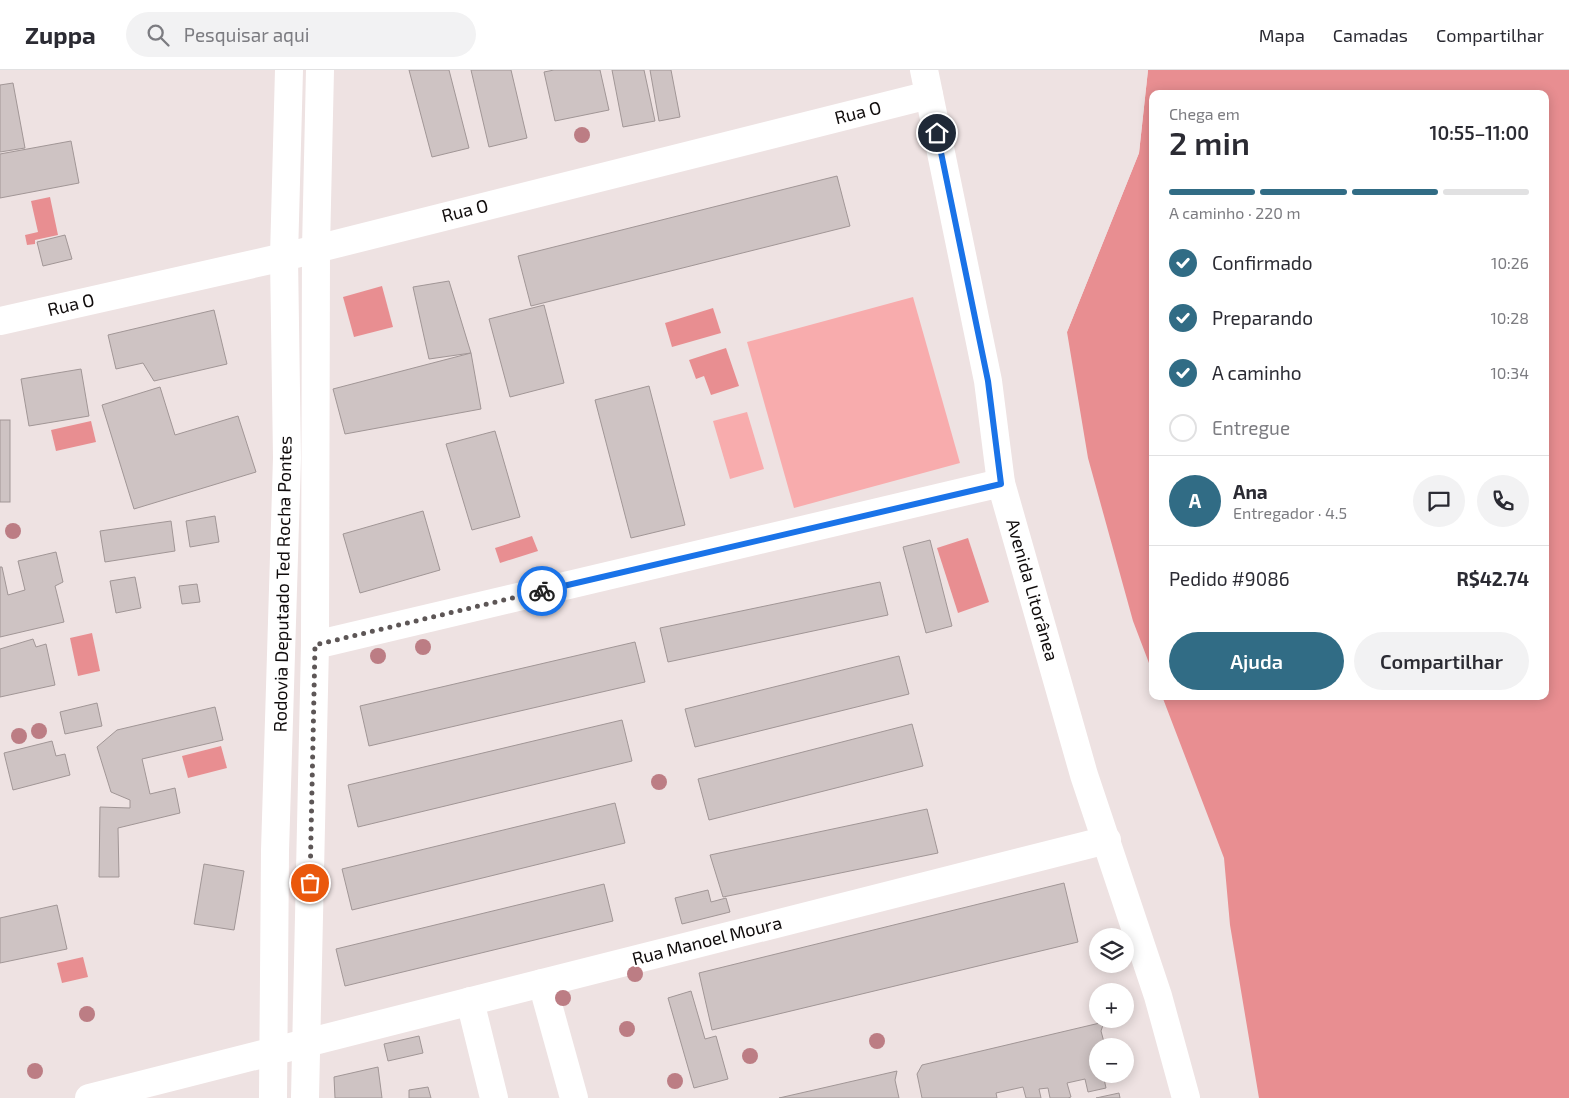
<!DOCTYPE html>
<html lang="pt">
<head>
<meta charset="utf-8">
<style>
	body { margin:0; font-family:"Exo 2",sans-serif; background:#f2f2f3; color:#2b2b33; height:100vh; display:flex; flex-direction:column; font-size:19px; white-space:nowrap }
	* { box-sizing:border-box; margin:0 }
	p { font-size:16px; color:#7c7c81 }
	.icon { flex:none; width:28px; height:28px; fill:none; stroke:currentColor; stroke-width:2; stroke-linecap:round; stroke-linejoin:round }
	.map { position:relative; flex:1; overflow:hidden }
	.sheet { position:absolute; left:1149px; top:20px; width:400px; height:610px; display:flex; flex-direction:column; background:#fff; border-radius:10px; box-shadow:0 2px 12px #0003 }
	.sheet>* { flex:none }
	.controls { position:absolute; left:1089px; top:858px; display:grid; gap:10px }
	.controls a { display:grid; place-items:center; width:45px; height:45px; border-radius:50%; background:#fff; box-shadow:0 2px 12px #0003; font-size:25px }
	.pin { position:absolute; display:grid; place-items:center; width:42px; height:42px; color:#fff; margin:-21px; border:2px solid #fff; border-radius:50%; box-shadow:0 1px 5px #0007 }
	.courier { position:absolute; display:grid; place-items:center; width:50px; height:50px; margin:-25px; border:4px solid #1a73e8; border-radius:50%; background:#fff; color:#222; box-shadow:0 1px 6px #0007 }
	.head em { font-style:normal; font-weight:600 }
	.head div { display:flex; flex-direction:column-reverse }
	.head { display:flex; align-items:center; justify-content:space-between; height:85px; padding:0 20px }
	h1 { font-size:32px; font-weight:600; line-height:38px }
	.bar { display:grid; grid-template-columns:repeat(4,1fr); gap:8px 5px; align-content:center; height:60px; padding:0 20px }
	.bar i { height:6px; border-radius:4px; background:#e1e1e2 }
	.bar .on { background:#316c85 }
	.bar p { grid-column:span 4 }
	.line { display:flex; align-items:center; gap:12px; padding:0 20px; border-top:1px solid #e1e1e2 }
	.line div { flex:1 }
	.round { display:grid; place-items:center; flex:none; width:52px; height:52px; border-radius:26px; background:#f2f2f3 }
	ol { padding:0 20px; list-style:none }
	li { display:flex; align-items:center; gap:15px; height:55px }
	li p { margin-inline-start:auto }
	li .icon { padding:5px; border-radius:50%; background:#316c85; color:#fff; stroke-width:4 }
	li:last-child { color:#7c7c81 }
	li i { width:28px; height:28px; border:2px solid #e1e1e2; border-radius:50% }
	.primary-button { display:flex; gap:10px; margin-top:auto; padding:10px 20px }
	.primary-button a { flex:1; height:58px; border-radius:30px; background:#316c85; color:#fff; font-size:20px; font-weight:600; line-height:58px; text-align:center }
	.primary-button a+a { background:#f2f2f3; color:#2b2b33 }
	header { display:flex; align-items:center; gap:30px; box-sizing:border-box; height:70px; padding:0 25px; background:#fff; border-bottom:1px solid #e1e1e2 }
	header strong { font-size:24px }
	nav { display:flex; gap:28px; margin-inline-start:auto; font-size:18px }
	.search { width:350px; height:45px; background:#f2f2f3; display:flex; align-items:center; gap:12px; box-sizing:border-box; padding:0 18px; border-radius:28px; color:#7c7c81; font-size:19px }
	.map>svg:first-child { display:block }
	.green { fill:#f8acad }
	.water { fill:#e88e91 }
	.pier { fill:#eee2e2 }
	.building { fill:#cec3c3; stroke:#a19696 }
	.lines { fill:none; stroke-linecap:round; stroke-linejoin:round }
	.minor { stroke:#fff; stroke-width:28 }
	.major { stroke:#fff; stroke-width:28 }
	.tree { fill:#bc7d84 }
	.done { stroke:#5d5656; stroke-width:5; stroke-dasharray:0 9 }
	.route { stroke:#1a73e8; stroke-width:6 }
	.labels { text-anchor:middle; stroke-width:4; stroke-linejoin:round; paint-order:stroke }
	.street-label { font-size:18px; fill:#0f0b0b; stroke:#fff }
</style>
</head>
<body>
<header>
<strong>Zuppa</strong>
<div class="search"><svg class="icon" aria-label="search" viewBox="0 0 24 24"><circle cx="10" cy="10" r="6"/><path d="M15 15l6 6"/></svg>Pesquisar aqui</div>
<nav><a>Mapa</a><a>Camadas</a><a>Compartilhar</a></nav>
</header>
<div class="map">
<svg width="1569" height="1028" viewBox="0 0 1569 1028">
	<rect width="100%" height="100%" fill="#eee2e2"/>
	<g class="green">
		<path d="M913 227 960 393 794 438 747 272Z"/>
		<path d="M747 342 764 399 730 409 713 351Z"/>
	</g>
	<g class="water">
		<path d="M1148 0H1569V1028H1259L1230 855 1224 788 1162 626H1545V24H1152V601L1133 551 1088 388 1067 262 1139 83Z"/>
		<path d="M50 127 58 165 35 170V174L27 175 25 165 38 162 31 131Z"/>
		<path d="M382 216 393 257 354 267 343 227Z"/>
		<path d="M713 238 721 263 672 277 665 253Z"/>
		<path d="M726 278 739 316 711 325 704 306 696 309 689 290Z"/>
		<path d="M91 351 96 372 56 381 51 360Z"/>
		<path d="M532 466 538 481 500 493 495 478Z"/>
		<path d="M968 468 989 532 958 543 937 478Z"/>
		<path d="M92 563 100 601 78 606 70 568Z"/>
		<path d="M221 676 227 698 188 708 182 686Z"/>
		<path d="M83 887 88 907 62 913 57 893Z"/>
	</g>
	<path class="pier" d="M1146 0H1148L1139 83 1067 262 1066 258 1098 175 1119 130 1136 83Z"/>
	<g class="building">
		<path d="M409 0H449L469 78 432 87Z"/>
		<path d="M471 0H511L527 68 489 77Z"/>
		<path d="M554 0H600L609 40 555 51 544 2Z"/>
		<path d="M612 0H644L655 51 623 57Z"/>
		<path d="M650 0H671L680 47 659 51Z"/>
		<path d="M13 13 25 78 0 82V15Z"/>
		<path d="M71 71 79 113 0 128V84Z"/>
		<path d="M837 106 850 156 531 236 518 186Z"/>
		<path d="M65 165 72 189 43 196 37 172Z"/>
		<path d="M449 211 471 283 429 289 413 217Z"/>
		<path d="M544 235 564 313 510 327 489 249Z"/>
		<path d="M214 240 227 294 154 311 143 293 116 299 108 265Z"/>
		<path d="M471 283 481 339 345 364 333 319Z"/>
		<path d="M81 299 89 346 29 356 21 309Z"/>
		<path d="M649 316 685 455 631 468 595 330Z"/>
		<path d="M160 317 175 365 238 346 256 402 134 439 102 335Z"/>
		<rect x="0" y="350" width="10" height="82"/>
		<path d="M495 361 520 447 472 460 446 374Z"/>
		<path d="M423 441 440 500 360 523 343 464Z"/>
		<path d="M215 446 219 472 190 477 186 451Z"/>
		<path d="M171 451 175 481 105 492 100 461Z"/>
		<path d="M930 470 952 556 926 563 903 477Z"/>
		<path d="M56 482 63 512 55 516 64 552 0 567V497H2L8 525 25 520 18 491Z"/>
		<path d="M135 507 141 538 116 543 110 511Z"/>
		<path d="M880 512 888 545 668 592 660 558Z"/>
		<path d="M197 514 200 532 182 534 179 516Z"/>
		<path d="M33 569 36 577 46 574 55 615 0 627V579Z"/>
		<path d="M635 572 645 612 369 676 360 636Z"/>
		<path d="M899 586 909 624 695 677 685 639Z"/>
		<path d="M97 633 102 656 65 664 60 642Z"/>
		<path d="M215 637 223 670 142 689 150 724 175 718 180 743 118 758 119 807H99L100 737 130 738V730L111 722 97 677 117 660Z"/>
		<path d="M622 650 632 691 358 757 348 715Z"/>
		<path d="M912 654 923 696 709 750 698 709Z"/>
		<path d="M52 671 56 686 65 684 70 705 13 720 4 683Z"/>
		<path d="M615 733 625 773 352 840 342 799Z"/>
		<path d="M927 739 938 783 723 827 710 785Z"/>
		<path d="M204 794 244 801 234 860 194 854Z"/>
		<path d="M1064 813 1078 872 712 960 699 903Z"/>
		<path d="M604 814 613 851 345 916 336 879Z"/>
		<path d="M708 820 711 832 726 828 730 842 682 854 675 828Z"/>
		<path d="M57 835 67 879 0 893V848Z"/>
		<path d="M691 921 705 969 716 966 728 1009 694 1018 668 928Z"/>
		<path d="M1104 952 1101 961 1105 976H1098V1004H1103L1106 1018 1088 1022 1085 1009 1067 1013 1071 1027 1068 1028H1050L1048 1018 1039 1019 1041 1028H1026L1023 1017 996 1023 997 1028H922L917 1004 922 995Z"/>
		<path d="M419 966 423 983 388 991 384 974Z"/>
		<path d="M378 997 382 1028H335L334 1007Z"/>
		<path d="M897 1001 895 1010 899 1028H779Z"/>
		<path d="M428 1017 431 1028H409V1020Z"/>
		<path d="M1119 1023 1120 1028H1096Z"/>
	</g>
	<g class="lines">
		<g class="minor">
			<path d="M924 0 988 311 1001 413 1084 705 1158 926 1186 1028"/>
			<path d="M0 251 284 187 929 25"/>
			<path d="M315 575 1001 413"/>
			<path d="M542 913 574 1028"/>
			<path d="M470 931 494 1028"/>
			<path d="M89 1028 1107 770"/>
		</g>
		<g class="major">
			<path d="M273 1028 275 781 287 388 284 187 289 0"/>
			<path d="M305 1028 315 575 316 178 320 0"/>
		</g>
	</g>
	<g class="tree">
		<circle cx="582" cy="65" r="8"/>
		<circle cx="13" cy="461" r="8"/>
		<circle cx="423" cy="577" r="8"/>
		<circle cx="378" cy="586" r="8"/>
		<circle cx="39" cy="661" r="8"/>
		<circle cx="19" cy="666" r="8"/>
		<circle cx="659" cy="712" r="8"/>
		<circle cx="635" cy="904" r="8"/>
		<circle cx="563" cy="928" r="8"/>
		<circle cx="87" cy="944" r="8"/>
		<circle cx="627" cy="959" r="8"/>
		<circle cx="877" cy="971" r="8"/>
		<circle cx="750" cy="986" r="8"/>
		<circle cx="35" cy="1001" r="8"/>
		<circle cx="675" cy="1011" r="8"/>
	</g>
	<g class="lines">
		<path class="done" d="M310 813 315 575 542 521"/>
		<path class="route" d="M542 521 1001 414 988 311 937 63"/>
	</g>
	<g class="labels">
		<g class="street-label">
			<text transform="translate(858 43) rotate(-14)" y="6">Rua O</text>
			<text transform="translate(465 141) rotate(-14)" y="6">Rua O</text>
			<text transform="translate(71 235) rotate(-13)" y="6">Rua O</text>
			<text transform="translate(283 514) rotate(-89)" y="6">Rodovia Deputado Ted Rocha Pontes</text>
			<text transform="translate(1032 520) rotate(74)" y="6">Avenida Litorânea</text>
			<text transform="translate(707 871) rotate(-14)" y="6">Rua Manoel Moura</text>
		</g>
	</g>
</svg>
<div class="controls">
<a><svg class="icon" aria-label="layers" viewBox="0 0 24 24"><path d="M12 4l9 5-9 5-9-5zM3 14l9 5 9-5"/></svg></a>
<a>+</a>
<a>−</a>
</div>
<div class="pin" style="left:310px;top:813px;background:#ea580c"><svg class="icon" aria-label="bag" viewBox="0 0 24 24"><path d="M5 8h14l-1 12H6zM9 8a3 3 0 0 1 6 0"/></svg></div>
<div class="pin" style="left:937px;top:63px;background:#1f2937"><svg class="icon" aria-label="home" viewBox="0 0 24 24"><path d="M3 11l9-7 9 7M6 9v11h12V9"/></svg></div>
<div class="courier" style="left:542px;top:521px"><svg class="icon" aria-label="bike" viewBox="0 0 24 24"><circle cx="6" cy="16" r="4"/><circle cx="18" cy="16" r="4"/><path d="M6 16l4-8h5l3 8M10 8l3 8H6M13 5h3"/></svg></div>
<section class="sheet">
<div class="head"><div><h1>2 min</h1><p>Chega em</p></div><em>10:55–11:00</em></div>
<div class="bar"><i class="on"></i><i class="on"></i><i class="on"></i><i></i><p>A caminho · 220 m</p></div>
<ol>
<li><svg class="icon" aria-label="check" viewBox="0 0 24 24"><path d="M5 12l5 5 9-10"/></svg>Confirmado<p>10:26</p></li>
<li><svg class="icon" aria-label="check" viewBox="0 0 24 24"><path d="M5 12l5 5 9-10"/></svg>Preparando<p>10:28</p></li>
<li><svg class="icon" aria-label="check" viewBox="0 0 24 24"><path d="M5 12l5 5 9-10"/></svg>A caminho<p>10:34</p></li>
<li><i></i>Entregue</li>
</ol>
<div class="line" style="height:90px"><b class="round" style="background:#316c85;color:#fff">A</b><div><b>Ana</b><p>Entregador · 4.5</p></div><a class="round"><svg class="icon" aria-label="chat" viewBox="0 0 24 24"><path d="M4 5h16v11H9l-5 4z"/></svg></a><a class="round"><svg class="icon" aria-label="phone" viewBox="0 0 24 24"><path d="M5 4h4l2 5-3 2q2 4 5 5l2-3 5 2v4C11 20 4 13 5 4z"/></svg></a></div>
<div class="line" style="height:65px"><div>Pedido #9086</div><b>R$42.74</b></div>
<div class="primary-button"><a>Ajuda</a><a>Compartilhar</a></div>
</section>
</div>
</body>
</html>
